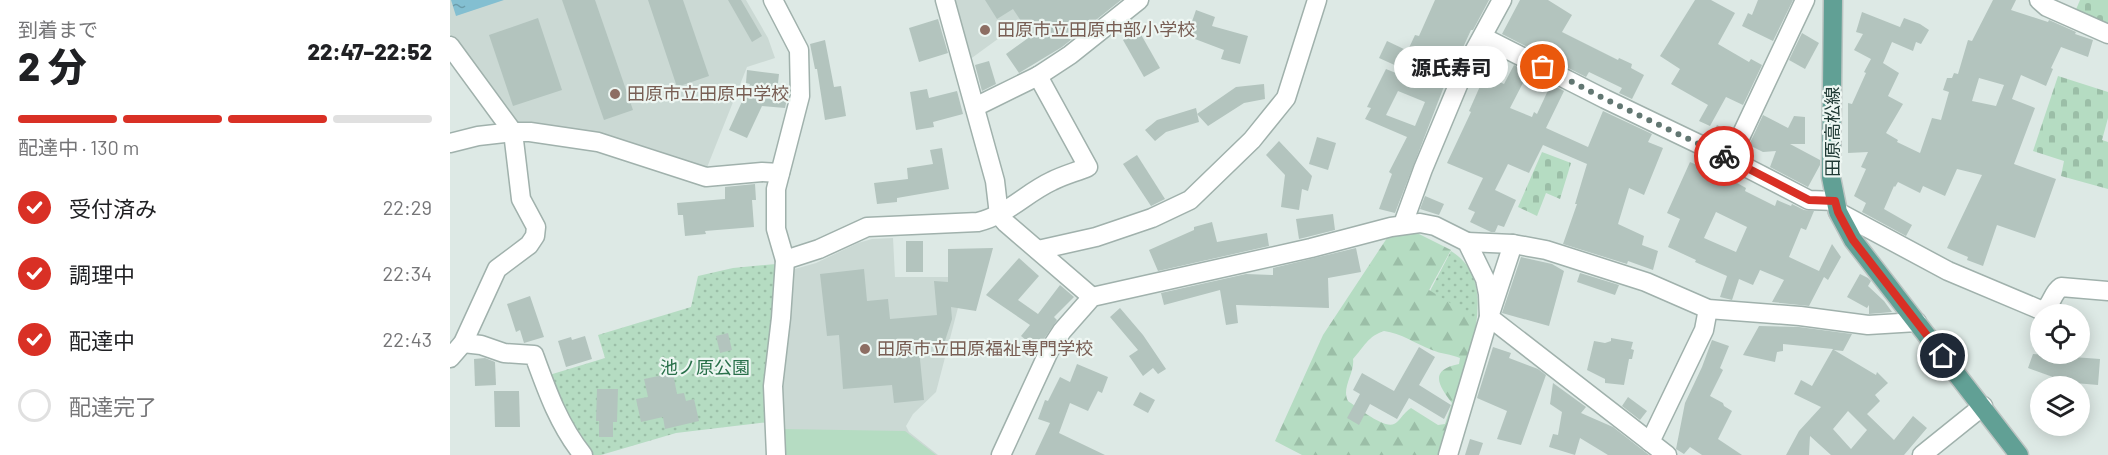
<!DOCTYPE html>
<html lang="ja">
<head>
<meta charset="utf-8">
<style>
	body { margin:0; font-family:Barlow,"Noto Sans JP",sans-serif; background:#f2f2f2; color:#202124; height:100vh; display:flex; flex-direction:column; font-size:22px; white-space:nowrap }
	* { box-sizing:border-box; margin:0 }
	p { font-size:20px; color:#757577 }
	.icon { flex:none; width:33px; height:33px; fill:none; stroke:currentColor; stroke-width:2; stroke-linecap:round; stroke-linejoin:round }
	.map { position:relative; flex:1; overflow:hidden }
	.drawer { display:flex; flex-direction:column; background:#fff; width:450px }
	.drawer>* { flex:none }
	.controls { position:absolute; left:1580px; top:304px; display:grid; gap:12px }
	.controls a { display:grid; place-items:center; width:60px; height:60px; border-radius:50%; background:#fff; box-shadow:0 3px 15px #0003; font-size:30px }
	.pin { position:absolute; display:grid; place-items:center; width:51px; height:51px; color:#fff; margin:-26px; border:3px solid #fff; border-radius:50%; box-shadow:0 2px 6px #0007 }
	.courier { position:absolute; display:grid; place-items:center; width:60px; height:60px; margin:-30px; border:4px solid #d93025; border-radius:50%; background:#fff; color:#222; box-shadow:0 2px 8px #0007 }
	.bubble { position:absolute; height:42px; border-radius:21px; background:#fff; box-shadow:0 3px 15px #0003; font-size:20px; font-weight:800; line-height:42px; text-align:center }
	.summary em { font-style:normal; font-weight:800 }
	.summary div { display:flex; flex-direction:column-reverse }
	.summary { display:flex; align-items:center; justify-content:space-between; height:102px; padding:0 18px }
	h1 { font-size:39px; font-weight:800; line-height:45px }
	.bar { display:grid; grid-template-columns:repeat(4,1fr); gap:9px 6px; align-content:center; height:72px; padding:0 18px }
	.bar i { height:8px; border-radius:4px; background:#e0e0e0 }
	.bar .on { background:#d93025 }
	.bar p { grid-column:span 4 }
	ol { padding:0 18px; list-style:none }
	li { display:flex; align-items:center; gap:18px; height:66px }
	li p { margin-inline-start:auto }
	li .icon { padding:6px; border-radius:50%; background:#d93025; color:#fff; stroke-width:4 }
	li:last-child { color:#757577 }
	li i { width:33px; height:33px; border:3px solid #e0e0e0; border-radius:50% }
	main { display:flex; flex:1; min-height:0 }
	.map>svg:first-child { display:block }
	.built { fill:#cbd9d4 }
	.green { fill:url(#green-dots) }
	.forest { fill:url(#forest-firs); fill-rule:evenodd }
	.cemetery { fill:url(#cemetery-stones) }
	.pitch { fill:#b5dcc2 }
	.water { fill:url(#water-ripples) }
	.building { fill:#b3c4be; fill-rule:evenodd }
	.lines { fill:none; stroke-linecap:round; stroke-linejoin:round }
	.minor-casing { stroke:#a0b1ac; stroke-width:21 }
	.major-casing { stroke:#bcc4c2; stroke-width:21 }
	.minor { stroke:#fff; stroke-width:18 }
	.major { stroke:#61a095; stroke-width:18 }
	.done { stroke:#627772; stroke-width:6; stroke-dasharray:0 10.8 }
	.route { stroke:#d93025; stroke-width:8 }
	.education-dot { fill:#8d6e63; stroke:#edf6f2; stroke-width:2 }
	.labels { text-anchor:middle; stroke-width:4.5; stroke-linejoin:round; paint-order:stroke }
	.education-label { font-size:18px; fill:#785e54; stroke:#edf6f2; text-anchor:start }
	.street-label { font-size:18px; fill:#1f3934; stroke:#edf6f2 }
	.park-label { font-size:18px; fill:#29704a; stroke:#edf6f2 }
</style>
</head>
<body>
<main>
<section class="drawer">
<div class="summary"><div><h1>2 分</h1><p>到着まで</p></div><em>22:47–22:52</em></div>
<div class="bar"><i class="on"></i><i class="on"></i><i class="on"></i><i></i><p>配達中 · 130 m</p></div>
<ol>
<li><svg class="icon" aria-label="check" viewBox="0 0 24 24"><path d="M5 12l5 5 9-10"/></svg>受付済み<p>22:29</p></li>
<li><svg class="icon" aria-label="check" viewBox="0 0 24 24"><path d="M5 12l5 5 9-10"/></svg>調理中<p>22:34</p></li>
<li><svg class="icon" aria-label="check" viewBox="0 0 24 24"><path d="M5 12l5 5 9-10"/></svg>配達中<p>22:43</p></li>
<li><i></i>配達完了</li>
</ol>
</section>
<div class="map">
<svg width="1658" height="455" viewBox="0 0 1658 455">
	<defs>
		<pattern id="green-dots" width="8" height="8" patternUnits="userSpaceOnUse" patternTransform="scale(1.5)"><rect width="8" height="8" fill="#b5dcc2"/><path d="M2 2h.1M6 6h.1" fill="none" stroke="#9bbea7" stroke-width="1.8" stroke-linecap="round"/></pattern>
		<pattern id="forest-firs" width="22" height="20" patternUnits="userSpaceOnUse" patternTransform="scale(1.5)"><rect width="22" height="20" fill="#b5dcc2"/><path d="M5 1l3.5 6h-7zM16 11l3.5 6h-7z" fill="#9bbea7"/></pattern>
		<pattern id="cemetery-stones" width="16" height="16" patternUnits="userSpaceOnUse" patternTransform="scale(1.5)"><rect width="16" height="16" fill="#b5dcc2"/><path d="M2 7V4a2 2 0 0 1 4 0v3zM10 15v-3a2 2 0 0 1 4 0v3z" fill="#9bbea7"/></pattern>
		<pattern id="water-ripples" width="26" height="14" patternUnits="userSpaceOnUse" patternTransform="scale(1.5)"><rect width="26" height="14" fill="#83bfd1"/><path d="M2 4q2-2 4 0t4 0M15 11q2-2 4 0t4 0" fill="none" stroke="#6b9caa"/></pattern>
	</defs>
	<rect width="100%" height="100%" fill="#dde9e5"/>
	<g class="built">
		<path d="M0 0H296L318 38 325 58 297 67 256 170 203 149 134 130 63 122 0 34Z"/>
		<path d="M504 0H601L519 60Z"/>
		<path d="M443 238 445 277H516L486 392 463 414 456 426 459 432 488 455H331L328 384 341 270 366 263 408 243 422 239Z"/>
	</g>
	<g class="green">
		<path d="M1001 251C1035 272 1029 310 1023 344L969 312Z"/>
		<path d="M326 264 319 422 226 433 151 455H137L96 376 155 358 148 335 241 307 248 276 283 268Z"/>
	</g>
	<path class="forest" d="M956 234H969L1001 250 979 290 1026 319 1022 344 989 455H852L825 441 873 335 937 238ZM934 331C951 333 966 344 982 350 991 354 1001 354 1010 358L1009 364C978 370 989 386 1002 403L995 424 988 425 961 408C953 413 950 421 944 424 934 429 907 407 898 401 891 388 905 373 903 359 914 347 918 336 934 331Z"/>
	<g class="cemetery">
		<path d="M1630 0H1658V27L1625 12Z"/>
		<path d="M1608 76 1658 92V118L1652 140 1658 142V189L1611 176 1614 161 1583 151Z"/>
		<path d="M1092 152 1121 163 1110 199 1096 193 1087 216 1068 207Z"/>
	</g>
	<path class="pitch" d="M332 429 455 431 486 455H333Z"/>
	<path class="water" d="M1 0H54L6 16Z"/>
	<g class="building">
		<path d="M112 0H145L183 110 154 120Z"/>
		<path d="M198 0H233L259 76 227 87Z"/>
		<path d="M278 0H291L312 36 302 42Z"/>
		<path d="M535 0H671L612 47 569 73 556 54 581 36 563 9 547 19Z"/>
		<path d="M985 0H1039L1023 30H1021L1010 54 1008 53 998 74 1000 75 993 89 945 213 929 209 942 174 939 172 957 137 915 119 921 108 917 107 936 69 968 82 980 60 958 50 965 35 969 36ZM948 91 975 102 965 126 936 115Z"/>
		<path d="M1070 0H1098L1122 15 1112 32 1168 60 1169 58 1182 64 1181 68 1194 75 1182 99 1169 93 1172 88 1139 72 1136 77 1052 34Z"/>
		<path d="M1245 0H1261L1285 13 1268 44 1299 62 1301 59 1312 65 1293 105 1276 97 1260 126 1249 121 1258 105 1221 84 1230 69 1210 56Z"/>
		<path d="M1308 0H1343L1323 41 1292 26 1298 13 1302 15Z"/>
		<path d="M1543 0H1566L1561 10 1598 22 1599 20 1626 32 1625 34 1643 40 1638 57 1611 47 1601 68 1603 69 1596 86 1571 75 1562 99 1585 108 1564 164 1606 179 1585 238 1547 225 1533 266 1517 260 1518 257 1497 248 1532 175 1507 169 1495 196 1473 186 1470 193 1448 182 1445 187 1444 186 1434 209 1462 225 1456 236 1412 212 1416 203 1404 196 1416 169 1411 167 1418 152 1398 153V103L1402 104 1416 73 1414 72 1421 59 1404 50 1413 34 1406 32 1412 12 1450 27 1454 18 1470 24 1479 30 1471 44 1466 42 1463 51 1442 42 1433 63 1449 73 1438 96 1453 104 1436 133 1448 140 1447 142 1470 153 1482 118 1491 120 1499 92 1493 90 1497 78H1502L1504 73 1508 74 1518 40 1522 41ZM1529 78 1554 85 1546 106 1522 101Z"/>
		<path d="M746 10 765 17 762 26 798 36 790 64 771 59 774 50 737 36Z"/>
		<path d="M88 18 112 90 63 106 39 35Z"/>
		<path d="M488 19 498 53 469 62 459 28Z"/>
		<path d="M689 31 710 68 694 77 673 40Z"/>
		<path d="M1352 33 1369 43 1355 69 1339 60Z"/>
		<path d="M375 40 384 87 391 86 396 116 375 120 367 69H365L360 44Z"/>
		<path d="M937 41 956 50 949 67 929 58Z"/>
		<path d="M539 61 546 84 532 91 525 65Z"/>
		<path d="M1064 65 1078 73 1060 108 1082 117 1084 112 1087 114 1101 84 1114 91 1096 128 1138 147 1153 111 1202 134 1198 142 1213 148 1194 195 1179 188 1168 224 1194 236 1192 245 1208 251 1203 270 1178 261 1177 264 1113 244 1127 204H1125L1137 164 1093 145 1079 173 1058 164 1045 190 1066 200 1054 227 1048 225 1045 232H1041L1020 222 1025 212 1018 209 1033 178 997 163 1021 112 1019 111 1035 75 1054 84Z"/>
		<path d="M297 70 329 74 327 93 338 94 335 108 312 106 297 138 279 130 300 84 296 83Z"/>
		<path d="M814 84 815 99 794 103 758 126 747 114 786 87Z"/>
		<path d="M477 89 479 98 507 91 513 114 483 122 484 127 466 130 460 92Z"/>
		<path d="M746 108 749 122 716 132 705 141 695 130 707 120Z"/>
		<path d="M1313 115 1338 128 1344 116 1355 117V144H1340L1370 160V165L1358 187 1320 167 1326 151 1313 152 1299 145Z"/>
		<path d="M1267 125 1280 132 1274 144 1260 137Z"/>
		<path d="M867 137 886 143 878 170 859 164Z"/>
		<path d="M829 141 862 176 858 191 852 189 849 210 831 207 835 175 816 155Z"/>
		<path d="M492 148 499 189 447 198V202L427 204 424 183 458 179 457 168 483 164 480 150Z"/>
		<path d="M687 155 715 199 701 206 673 164Z"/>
		<path d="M1240 162 1280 179 1296 188 1295 191 1325 206 1327 200 1341 206 1342 204 1354 210 1364 211 1356 230 1351 228 1339 257 1369 271 1382 244 1391 257 1378 280 1374 277 1359 306 1322 302 1334 280 1310 270 1303 285 1289 279 1282 300 1270 297 1277 276 1245 262 1246 260 1218 247 1230 219 1217 213ZM1266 212 1297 227 1286 252 1254 238Z"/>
		<path d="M305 184 306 200H302L304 227 255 231 256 234 235 236 233 215H228L227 203 275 199V187Z"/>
		<path d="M975 196 994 204 989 215 970 209Z"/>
		<path d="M883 214 885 230 849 239 846 219Z"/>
		<path d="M762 222 767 242 817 233 819 246 708 271 699 250 744 230V227Z"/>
		<rect x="456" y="241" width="17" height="31"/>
		<path d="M543 248 526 311 501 307 502 319 493 347 468 339 474 400 444 403 442 385 393 389 389 335 377 336 370 274 414 269 417 301 438 299 440 319 487 315 484 281 498 282V249Z"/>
		<path d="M906 248 911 272 878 278 879 308 786 305 788 323 776 325 770 290 714 305 711 293 796 274 823 275V268Z"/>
		<path d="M1071 257 1102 264 1114 271 1099 326 1052 313Z"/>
		<path d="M569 258 589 276 568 300 588 314 610 285 624 297 604 317 607 320 587 349 571 336 580 325 536 295Z"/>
		<path d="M1130 273 1169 285 1165 295 1127 282Z"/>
		<path d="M1410 274 1418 278 1421 281 1418 286 1434 301 1442 312 1419 314V305L1417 308 1397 297Z"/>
		<path d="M80 296 94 337 74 343 70 330 66 332 57 304Z"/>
		<path d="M670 308 693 335 716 369 708 374 703 368 693 376 679 356 688 350 660 317Z"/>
		<path d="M1309 326 1349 327 1402 334 1393 351 1384 350 1426 375 1427 372 1438 383 1425 395 1430 401 1417 414 1444 440 1463 416 1477 428 1454 455H1381L1360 436 1359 455H1336L1349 431 1371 407 1344 394 1351 380 1362 386 1383 349 1333 344V351L1327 352 1325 362 1293 355ZM1398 411 1417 430 1401 449 1383 429Z"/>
		<path d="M278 333 282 350 270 353 266 336Z"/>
		<path d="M135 336 142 359 116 367 108 341 121 337 122 340Z"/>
		<path d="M1161 338 1183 342 1181 349 1184 350 1182 359H1179L1174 385 1155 383V379L1137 370 1144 341 1155 343 1161 341Z"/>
		<path d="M1262 340 1279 346 1270 368 1273 370 1260 396 1273 403 1274 406 1282 411 1268 439 1292 455H1252L1240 447 1234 454 1226 449 1235 403 1252 367Z"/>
		<path d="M969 347 985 357 969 385 1001 405 994 419 959 398 947 419 920 404 909 425 897 418 910 394 903 390 912 373 944 391Z"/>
		<path d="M1043 347 1061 353 1059 358 1088 369 1096 375 1071 445 1047 439 1057 411 1027 398Z"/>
		<path d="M1583 354 1650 359 1648 385 1602 381 1603 377 1578 368Z"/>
		<path d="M35 358 45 362 46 385 25 386 24 359Z"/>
		<path d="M627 364 658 377 652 393 648 391 638 411 620 403 609 433 655 455H585L600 423 588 419 595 400 598 401 610 377 620 382Z"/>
		<path d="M223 373 227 394 234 393 236 401 244 399 249 421 215 429 213 417 191 422 186 399 198 397 194 379Z"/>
		<path d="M1103 383 1136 407 1131 413 1163 427 1199 455H1158L1130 438 1125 455 1099 447 1103 434 1108 435 1112 412 1100 404Z"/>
		<path d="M147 389H168L167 422H163V437H149V421H146Z"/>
		<path d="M44 391H69L70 427H45Z"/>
		<path d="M690 392 705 400 698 413 683 405Z"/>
		<path d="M1178 397 1197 411 1190 420 1172 406Z"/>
		<path d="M1020 439 1033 443 1029 455H1015Z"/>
	</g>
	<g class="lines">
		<defs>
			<g id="minor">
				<path d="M323 0 349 50 350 96 326 189V229L335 260 331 318 323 386 326 455"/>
				<path d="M495 0 545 181 549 215 556 223 642 297"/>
				<path d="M1589 0 1597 7 1658 34"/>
				<path d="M1033 37 1155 99 1280 159 1359 200 1385 201"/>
				<path d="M0 46 63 132 71 199 86 227 85 236 79 245 47 269 13 343 0 358"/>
				<path d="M525 107 588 76 620 55 689 0"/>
				<path d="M0 143 28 136 63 132H80L148 142 256 177 312 172 330 173"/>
				<path d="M1280 159 1355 0"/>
				<path d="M1388 212 1498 271 1593 311C1602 305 1602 293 1611 287L1658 291"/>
				<path d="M953 224 973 169 1016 66 1052 0"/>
				<path d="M1017 242 1063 244 1096 250 1196 282 1258 309 1350 316 1418 325 1467 322"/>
				<path d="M588 250 646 237 702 218 740 200 802 140 836 98 867 0"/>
				<path d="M335 260 369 249 417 227 528 222C557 215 576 193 602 181 614 175 626 172 638 167L588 76"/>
				<path d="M13 343 31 345 54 353 84 355C97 391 109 425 133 455"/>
				<path d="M1200 442 1254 330 1258 309"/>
				<path d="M551 455 599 351 612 331 642 297 861 248 941 227 970 223 985 226 1017 242 1035 279 1038 294 1039 317 1217 455"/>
				<path d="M998 455 1039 317 1063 244"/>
				<path d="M1472 455 1533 406"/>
			</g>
			<path id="major" d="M1383 0 1381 177 1388 212 1403 240 1569 455"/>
		</defs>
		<use href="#minor" class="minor-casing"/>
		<use href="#major" class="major-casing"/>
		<use href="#minor" class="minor"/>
		<use href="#major" class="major"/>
	</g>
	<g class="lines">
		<path class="done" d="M1093 67 1155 99 1274 156"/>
		<path class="route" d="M1274 156 1359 200 1385 201 1388 212 1403 240 1493 356"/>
	</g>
	<g class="education-dot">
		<circle cx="535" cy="30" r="6"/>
		<circle cx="165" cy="94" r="6"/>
		<circle cx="415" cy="349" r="6"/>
	</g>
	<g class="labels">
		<g class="education-label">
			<text x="547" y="36">田原市立田原中部小学校</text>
			<text x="177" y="100">田原市立田原中学校</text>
			<text x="427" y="355">田原市立田原福祉専門学校</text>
		</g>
		<g class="street-label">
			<text transform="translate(1383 132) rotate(-90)" y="6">田原高松線</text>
		</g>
		<g class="park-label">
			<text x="255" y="374">池ノ原公園</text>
		</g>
	</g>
</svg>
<div class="controls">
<a><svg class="icon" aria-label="locate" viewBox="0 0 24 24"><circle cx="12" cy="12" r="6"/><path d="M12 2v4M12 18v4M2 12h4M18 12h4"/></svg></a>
<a><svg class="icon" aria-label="layers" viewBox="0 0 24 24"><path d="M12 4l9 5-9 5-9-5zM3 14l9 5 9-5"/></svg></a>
</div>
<div class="pin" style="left:1093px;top:67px;background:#ea580c"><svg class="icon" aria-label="bag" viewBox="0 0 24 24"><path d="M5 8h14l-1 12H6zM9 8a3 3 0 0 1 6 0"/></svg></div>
<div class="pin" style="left:1493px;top:356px;background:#1f2937"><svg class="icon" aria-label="home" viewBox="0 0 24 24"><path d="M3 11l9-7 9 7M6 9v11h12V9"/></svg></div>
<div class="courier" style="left:1274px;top:156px"><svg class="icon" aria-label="bike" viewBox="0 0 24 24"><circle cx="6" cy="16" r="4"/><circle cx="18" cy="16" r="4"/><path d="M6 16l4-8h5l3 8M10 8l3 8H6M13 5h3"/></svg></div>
<div class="bubble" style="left:944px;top:46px;width:114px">源氏寿司</div>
</div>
</main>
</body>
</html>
